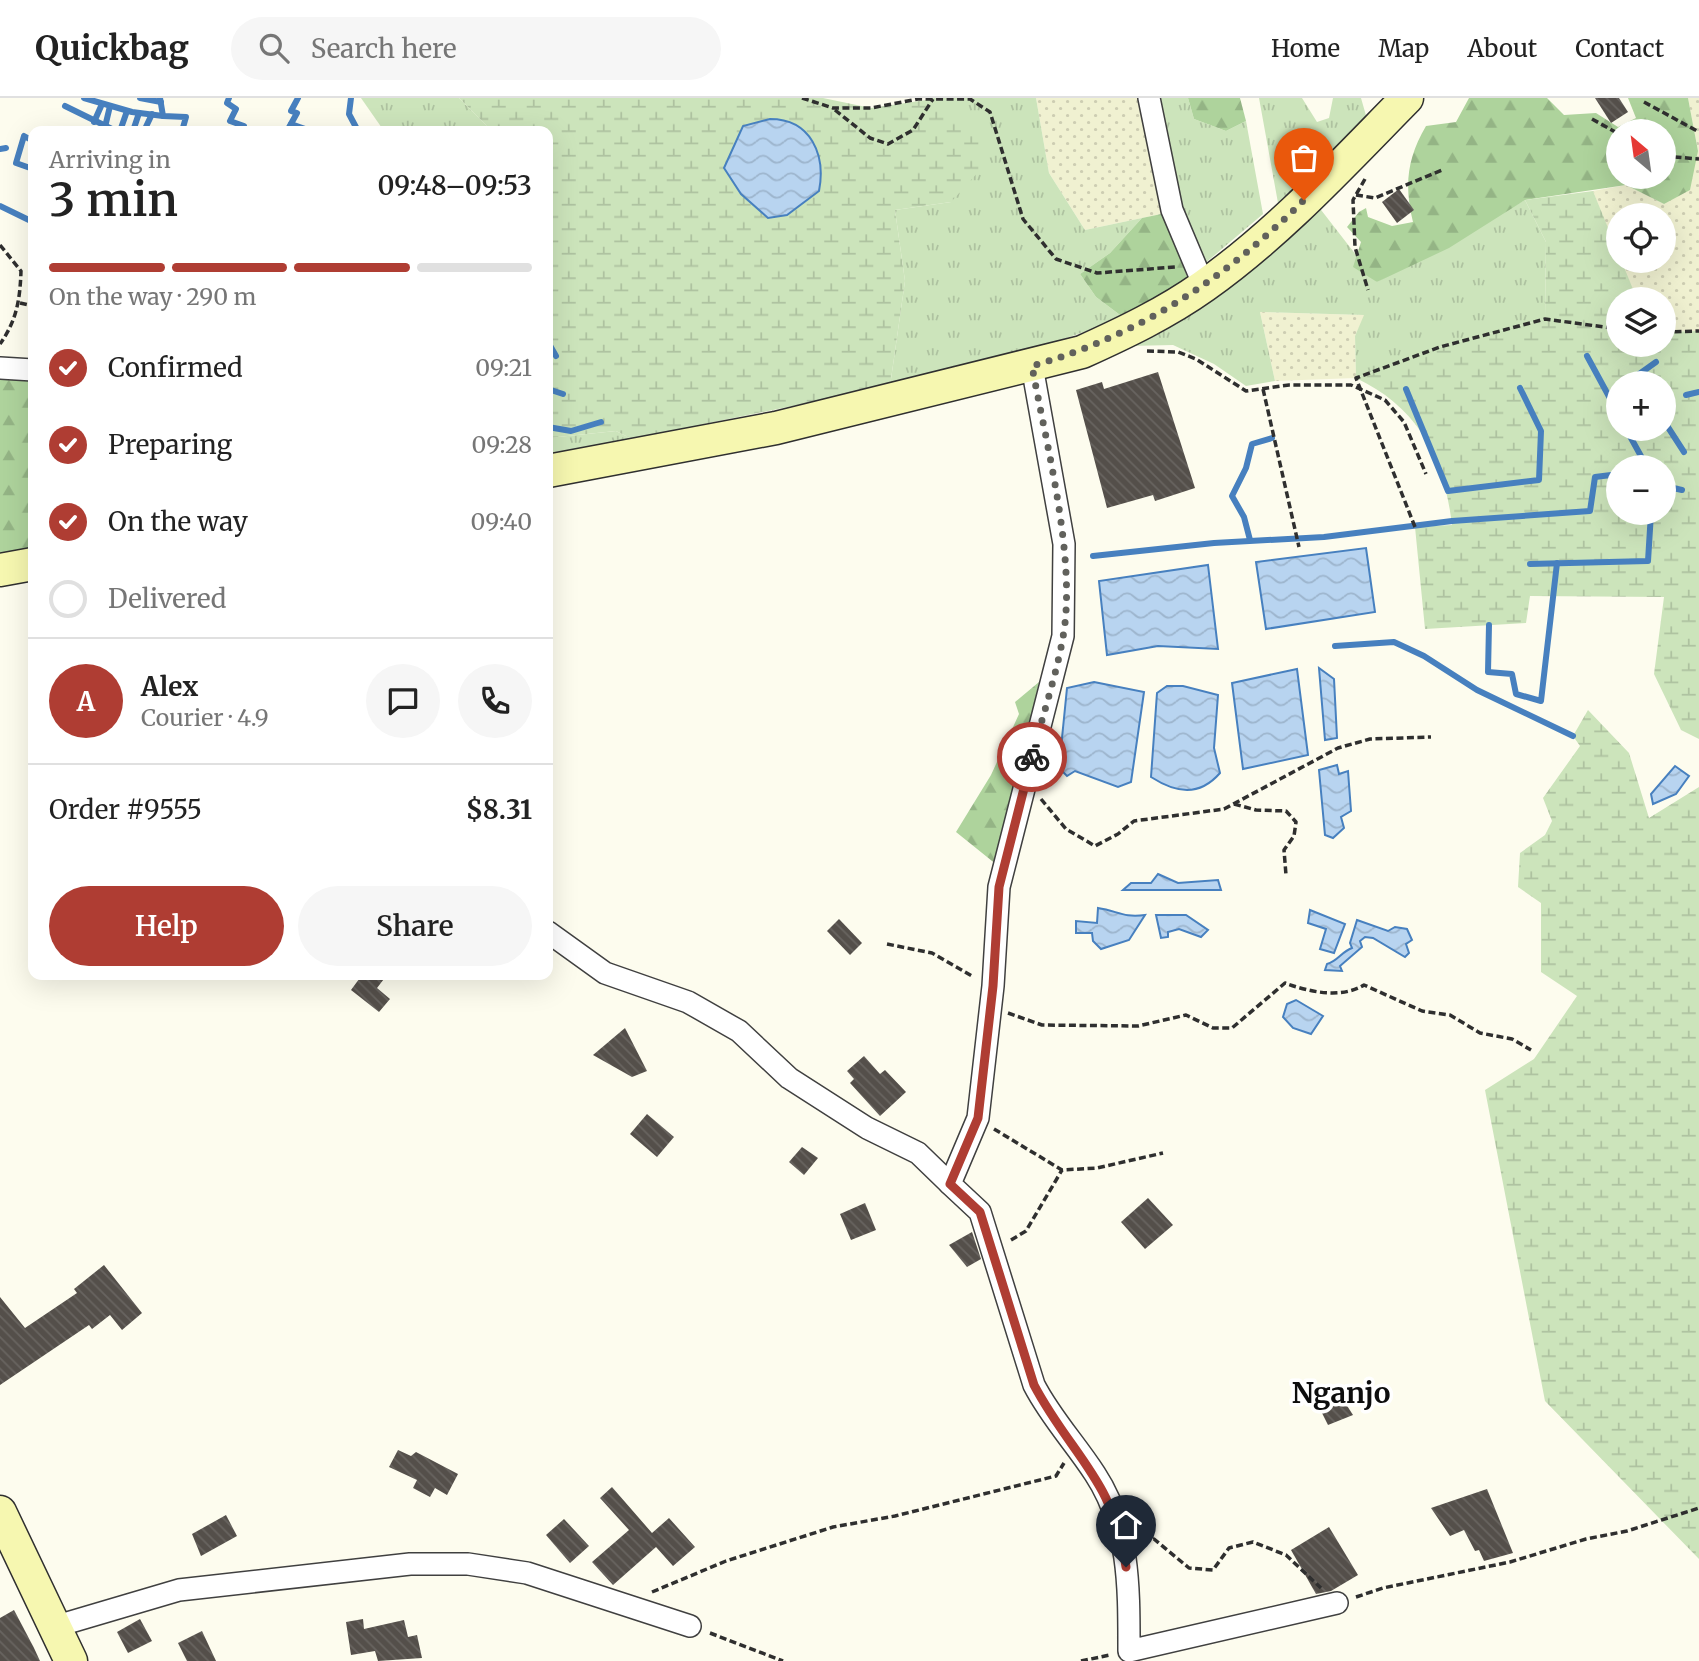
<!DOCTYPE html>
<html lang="en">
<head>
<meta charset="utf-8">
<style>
	body { margin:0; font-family:Merriweather,serif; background:#f6f6f6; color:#222; height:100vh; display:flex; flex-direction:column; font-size:26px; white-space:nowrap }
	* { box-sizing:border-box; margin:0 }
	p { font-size:23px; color:#767676 }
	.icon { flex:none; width:38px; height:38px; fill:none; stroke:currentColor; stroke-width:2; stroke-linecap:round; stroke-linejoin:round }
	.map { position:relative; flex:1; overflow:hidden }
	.details { position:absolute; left:28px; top:28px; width:525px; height:854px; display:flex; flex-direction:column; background:#fff; border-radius:14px; box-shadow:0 7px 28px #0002 }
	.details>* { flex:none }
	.needle { width:46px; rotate:331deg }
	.tools { position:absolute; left:1606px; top:21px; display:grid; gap:14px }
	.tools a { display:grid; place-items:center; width:70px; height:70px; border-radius:50%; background:#fff; box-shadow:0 7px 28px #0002; font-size:35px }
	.pin { position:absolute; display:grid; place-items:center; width:60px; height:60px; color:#fff; margin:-72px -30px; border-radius:50% 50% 50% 0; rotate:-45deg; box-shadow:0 0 7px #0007 }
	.pin .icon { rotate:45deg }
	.courier { position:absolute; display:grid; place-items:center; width:70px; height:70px; margin:-35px; border:5px solid #af3d33; border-radius:50%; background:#fff; color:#222; box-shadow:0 2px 9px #0007 }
	.headline em { font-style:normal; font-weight:600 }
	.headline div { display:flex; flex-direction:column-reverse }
	.headline { display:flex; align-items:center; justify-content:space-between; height:119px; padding:0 21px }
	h1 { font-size:46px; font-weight:600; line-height:52px }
	.bar { display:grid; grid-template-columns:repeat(4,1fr); gap:10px 7px; align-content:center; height:84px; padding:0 21px }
	.bar i { height:9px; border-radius:5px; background:#e0e0e0 }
	.bar .active { background:#af3d33 }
	.bar p { grid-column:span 4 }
	.line { display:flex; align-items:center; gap:18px; padding:0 21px; border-top:2px solid #e0e0e0 }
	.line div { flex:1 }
	.round { display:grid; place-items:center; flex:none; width:74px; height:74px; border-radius:37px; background:#f6f6f6 }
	ol { padding:0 21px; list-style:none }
	li { display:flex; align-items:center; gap:21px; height:77px }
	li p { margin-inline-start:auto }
	li .icon { padding:7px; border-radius:50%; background:#af3d33; color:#fff; stroke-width:4 }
	li:last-child { color:#767676 }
	li i { width:38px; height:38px; border:4px solid #e0e0e0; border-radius:50% }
	.primary-button { display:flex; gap:14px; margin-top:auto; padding:14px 21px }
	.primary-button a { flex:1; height:80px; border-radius:42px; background:#af3d33; color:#fff; font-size:28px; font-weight:600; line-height:80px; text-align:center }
	.primary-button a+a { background:#f6f6f6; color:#222 }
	header { display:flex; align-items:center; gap:42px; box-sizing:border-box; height:98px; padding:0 35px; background:#fff; border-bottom:2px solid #e0e0e0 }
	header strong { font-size:33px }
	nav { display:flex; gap:38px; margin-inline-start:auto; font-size:24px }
	.search { width:490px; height:63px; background:#f6f6f6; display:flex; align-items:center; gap:18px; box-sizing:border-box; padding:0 24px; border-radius:38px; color:#767676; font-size:26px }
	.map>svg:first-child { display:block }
	.farmland { fill:url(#farmland-dots) }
	.grass { fill:url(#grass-tufts) }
	.forest { fill:url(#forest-firs); fill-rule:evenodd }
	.wetland { fill:url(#wetland-marsh); fill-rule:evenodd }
	.water { fill:url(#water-waves); stroke:#4780bf; stroke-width:2 }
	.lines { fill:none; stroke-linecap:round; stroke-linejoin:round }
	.stream { stroke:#4780bf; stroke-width:6 }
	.building { fill:url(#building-back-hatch) }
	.street-casing { stroke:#404040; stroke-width:24 }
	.secondary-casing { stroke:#2f2f2f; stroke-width:35 }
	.path { stroke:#2f2f2f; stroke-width:3.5; stroke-dasharray:7 3.5; stroke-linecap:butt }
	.street { stroke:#fff; stroke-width:21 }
	.secondary { stroke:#f6f7b0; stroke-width:32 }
	.done { stroke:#61615c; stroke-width:7; stroke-dasharray:0 12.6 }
	.route { stroke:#af3d33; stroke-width:9 }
	.labels { text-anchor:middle; stroke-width:7; stroke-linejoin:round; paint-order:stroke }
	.quarter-label { font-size:28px; font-weight:bold; fill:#0d0d0d; stroke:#fff }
</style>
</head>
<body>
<header>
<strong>Quickbag</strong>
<div class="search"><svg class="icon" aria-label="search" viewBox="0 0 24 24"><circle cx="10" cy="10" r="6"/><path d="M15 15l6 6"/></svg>Search here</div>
<nav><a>Home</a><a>Map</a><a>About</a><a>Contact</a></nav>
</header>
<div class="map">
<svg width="1699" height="1563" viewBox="0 0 1699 1563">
	<defs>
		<pattern id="farmland-dots" width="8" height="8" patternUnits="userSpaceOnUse" patternTransform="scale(1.75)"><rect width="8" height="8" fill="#f0f1d1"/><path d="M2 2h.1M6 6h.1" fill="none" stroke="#cdcdb2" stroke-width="1.8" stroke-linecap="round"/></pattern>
		<pattern id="grass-tufts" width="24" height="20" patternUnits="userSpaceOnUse" patternTransform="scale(1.75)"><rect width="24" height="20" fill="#cce4bb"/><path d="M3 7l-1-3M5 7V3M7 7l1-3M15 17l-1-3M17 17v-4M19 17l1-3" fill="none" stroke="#aec2a0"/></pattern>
		<pattern id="forest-firs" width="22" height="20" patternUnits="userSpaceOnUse" patternTransform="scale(1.75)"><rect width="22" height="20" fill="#aed39c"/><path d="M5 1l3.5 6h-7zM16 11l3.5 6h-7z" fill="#94b485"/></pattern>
		<pattern id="wetland-marsh" width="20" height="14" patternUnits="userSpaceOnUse" patternTransform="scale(1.75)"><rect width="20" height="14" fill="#cce4bb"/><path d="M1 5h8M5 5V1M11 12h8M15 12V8" fill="none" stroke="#aec2a0"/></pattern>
		<pattern id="water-waves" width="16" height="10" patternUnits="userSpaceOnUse" patternTransform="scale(1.75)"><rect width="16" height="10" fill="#b8d4f0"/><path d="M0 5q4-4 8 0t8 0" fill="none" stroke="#9db5cd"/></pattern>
		<pattern id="building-back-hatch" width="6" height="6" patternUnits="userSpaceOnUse" patternTransform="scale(1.75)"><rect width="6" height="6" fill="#544f4a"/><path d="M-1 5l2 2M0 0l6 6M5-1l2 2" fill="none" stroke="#686460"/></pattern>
	</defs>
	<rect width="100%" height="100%" fill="#fdfcee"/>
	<g class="farmland">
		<path d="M1036 0H1139L1166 115 1085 132 1049 75Z"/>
		<path d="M1688 0H1699V233L1664 234V201H1637L1620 163H1664V117H1619V160L1593 93 1626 87 1664 106 1698 53Z"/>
		<path d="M1260 214 1365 217 1355 238 1356 280 1275 283Z"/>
	</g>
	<g class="grass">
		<path d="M361 0H459L492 33H384Z"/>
		<path d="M928 0H1036L1049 75 1085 132 1142 120 1110 155 1080 176 1096 199 1124 220 1026 254 890 288 905 183 895 112 951 104 933 1Z"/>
		<path d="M1161 0H1188L1194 21 1226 33 1246 23 1263 116 1203 167 1176 101Z"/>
		<path d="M1259 0H1302L1317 24 1329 20 1333 0H1361L1367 21 1278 105Z"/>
		<path d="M1525 102 1546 144 1545 221 1440 249 1356 280 1355 238 1364 217 1260 214 1275 283 1246 288 1214 266 1173 247 1129 248 1318 108 1377 184Z"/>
		<path d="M616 333 638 344 548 360V340Z"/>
	</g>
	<g class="forest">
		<path d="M1188 0H1240L1246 23 1226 33 1194 21Z"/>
		<path d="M1469 0H1547L1564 17 1596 15 1618 29 1636 20 1628 0H1688L1698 53 1690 92 1664 106 1626 87 1525 102 1449 150 1377 184 1353 169 1361 144 1347 129 1359 114 1366 110 1368 119 1392 128 1413 124C1404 88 1407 60 1426 28L1456 24ZM1619 33H1664V79H1619Z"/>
		<path d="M1166 115 1187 179 1143 212 1124 220 1096 199 1080 176 1110 155 1142 120Z"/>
		<path d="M0 270 33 276V454L0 460Z"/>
		<path d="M1039 584 997 767 956 734 991 677 1019 616 1015 604Z"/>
	</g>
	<g class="wetland">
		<path d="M459 0H823L871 10 933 1 981 35V71L951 104 895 112 905 183 890 288 704 326 638 344 616 333 548 340V33H492Z"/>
		<path d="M1593 93 1637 201H1619V247H1664V234L1699 233V641L1681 632 1654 576 1664 499 1530 498 1526 525 1425 531 1415 429 1452 427C1444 360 1419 310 1356 280L1440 249 1545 221 1546 144 1525 102ZM1619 285H1664V331H1619ZM1619 369H1664V415H1619Z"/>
		<path d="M1588 612 1629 655 1649 720 1699 689V1461L1545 1303 1485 992 1534 961 1577 898 1541 874V805L1518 789 1520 755 1545 737 1552 723 1543 700 1580 648 1573 638Z"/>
	</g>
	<g class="water">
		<path d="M770 21C811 21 826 57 819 93L787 117 768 120 741 96 724 70 743 28Z"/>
		<path d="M1366 450 1375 514 1266 531 1256 464Z"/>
		<path d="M1208 467 1218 551 1158 548 1107 557 1099 483Z"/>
		<path d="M1319 570 1334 581 1337 640 1325 642Z"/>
		<path d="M1297 571 1308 657 1243 671 1232 585Z"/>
		<path d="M1094 584 1144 594 1131 684 1118 689 1075 673 1067 678 1059 670 1067 590Z"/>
		<path d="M1167 588H1183L1218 597 1214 650 1220 675C1199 699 1176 695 1151 679L1157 595Z"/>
		<path d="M1337 667 1339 676 1348 673 1351 713 1341 719 1344 730 1333 740 1325 737 1319 672Z"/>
		<path d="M1675 668 1689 678 1676 696 1653 706 1651 696Z"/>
		<path d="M1158 776 1178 785 1218 782 1221 792H1123L1131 785H1151Z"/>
		<path d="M1098 810C1118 813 1123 820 1145 817L1129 842 1101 851 1093 843 1092 835H1076V823L1097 825Z"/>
		<path d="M1310 812 1345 826 1334 855 1320 851 1326 831 1308 825Z"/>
		<path d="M1156 817H1186L1208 832 1201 839 1179 831 1168 834V839L1161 840Z"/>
		<path d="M1357 822 1388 833 1395 829 1407 831 1412 842 1406 846 1409 855 1405 859 1373 840 1365 839 1360 843 1362 849 1340 868 1342 873 1325 872 1327 866C1338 863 1341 854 1352 850L1350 845Z"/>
		<path d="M1296 902 1323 918 1311 936 1293 930 1283 919 1287 906Z"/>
	</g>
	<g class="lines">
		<g class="stream">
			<path d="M84 0 132 14 163 18"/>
			<path d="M140 0 161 4"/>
			<path d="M160 0 163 18 186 19 182 33"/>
			<path d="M229 0 227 5 236 11 230 23 244 28 241 33"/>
			<path d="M351 0 349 16 358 33"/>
			<path d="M65 8 116 33"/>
			<path d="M94 24 102 6"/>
			<path d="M291 26 311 33"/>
			<path d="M105 29 110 8"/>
			<path d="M120 33 127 13"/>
			<path d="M133 33 139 15"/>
			<path d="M144 33 152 16"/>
			<path d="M287 33 297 15 291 13 298 0"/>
			<path d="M33 43 24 38 16 65 33 71"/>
			<path d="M0 51 6 50"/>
			<path d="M0 108 33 124"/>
			<path d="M548 244 556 258"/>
			<path d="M1587 258 1619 317"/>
			<path d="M1640 285 1635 279 1656 264"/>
			<path d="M548 291 563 296"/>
			<path d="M1406 291 1448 393 1539 382 1541 333 1520 290"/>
			<path d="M1686 297 1699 294"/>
			<path d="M1664 323 1684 354"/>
			<path d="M548 329 571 333 601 324"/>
			<path d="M1626 331 1647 369"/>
			<path d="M1664 388 1682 392"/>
			<path d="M1250 442 1244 419 1232 398 1246 370 1252 346 1272 340"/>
			<path d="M1093 458 1214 445 1324 439 1452 423 1590 413 1595 379 1619 376"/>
			<path d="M1530 466 1648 463 1651 415"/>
			<path d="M1489 527 1488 574 1512 576 1516 596 1541 603 1557 465"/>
			<path d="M1335 548 1394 544 1424 558 1477 592 1573 638"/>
		</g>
	</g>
	<g class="building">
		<path d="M1595 0H1619L1628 14 1611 25Z"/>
		<path d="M1399 91 1414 112 1397 125 1382 104Z"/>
		<path d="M1158 274 1195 390 1155 403 1153 397 1107 410 1076 292 1102 284 1104 291Z"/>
		<path d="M839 821 862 845 850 857 827 833Z"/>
		<path d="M362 877H387L377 890 390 901 379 914 351 892Z"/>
		<path d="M625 930 647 973 632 979 593 957Z"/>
		<path d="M864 958 880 976 885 972 906 994 880 1018 850 985 854 981 847 973Z"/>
		<path d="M647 1016 674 1039 657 1059 630 1036Z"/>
		<path d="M802 1049 818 1060 804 1077 789 1064Z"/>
		<path d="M1148 1100 1173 1127 1145 1151 1121 1124Z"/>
		<path d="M865 1105 876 1132 851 1142 840 1116Z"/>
		<path d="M972 1134 981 1161 967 1169 949 1147Z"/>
		<path d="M104 1167 142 1215 122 1232 110 1217 92 1231 89 1227 0 1287V1199L25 1230 77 1195 74 1191Z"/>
		<path d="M1342 1300 1353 1317 1328 1327 1320 1311Z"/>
		<path d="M398 1352 411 1358 416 1354 458 1376 447 1397 435 1390 430 1399 413 1390 417 1382 389 1369Z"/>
		<path d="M612 1389 652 1435 669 1420 695 1449 673 1468 656 1449 613 1487 592 1464 629 1432 600 1400Z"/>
		<path d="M1487 1391 1513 1455 1484 1463 1479 1452 1475 1453 1464 1432 1450 1438 1431 1410Z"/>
		<path d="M226 1417 237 1438 201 1458 192 1436Z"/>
		<path d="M564 1421 589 1448 570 1465 546 1437Z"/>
		<path d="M1329 1429 1358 1477 1331 1493 1316 1496 1291 1452Z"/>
		<path d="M14 1512 34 1550 40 1563H0V1520Z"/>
		<path d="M140 1521 152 1543 128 1555 117 1534Z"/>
		<path d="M363 1521 364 1531 404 1522 408 1539 417 1537 422 1560 378 1563 375 1553 351 1557 346 1524Z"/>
		<path d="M202 1533 216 1563H187L178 1545Z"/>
	</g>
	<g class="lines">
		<defs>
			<g id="street">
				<path d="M1149 0 1172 112 1204 188"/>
				<path d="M1032 268 1064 446 1063 538 999 789 993 888 978 1020 950 1086 980 1114 1034 1287C1051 1320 1075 1345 1095 1376 1130 1429 1129 1491 1129 1553L1337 1505"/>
				<path d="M0 270 33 272"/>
				<path d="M548 834 605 875 688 904 739 933 789 980 867 1030 918 1055 950 1086"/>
				<path d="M57 1528 179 1492 410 1466H468L527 1475 690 1528"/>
			</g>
			<g id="secondary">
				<path d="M548 373 776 330 1082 254C1124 235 1166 215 1204 188 1279 135 1343 65 1407 0"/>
				<path d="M0 472 33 466"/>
				<path d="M0 1414 71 1563"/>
			</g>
		</defs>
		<use href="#street" class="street-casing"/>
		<use href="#secondary" class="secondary-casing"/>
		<g class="path">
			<path d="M802 0 833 10H871L918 1H970L990 14 1023 121 1056 161 1097 175 1175 169"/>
			<path d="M1644 4 1699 34"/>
			<path d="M835 12 870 40 888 46 913 32 933 1"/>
			<path d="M1592 21 1619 36"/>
			<path d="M1664 58 1699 61"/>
			<path d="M1365 81 1353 102 1355 149 1368 192"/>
			<path d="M1356 97 1375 100 1442 72"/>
			<path d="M0 147 21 173C20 201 17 222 0 246"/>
			<path d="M20 205 33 208"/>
			<path d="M1664 234 1699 233"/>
			<path d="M1147 253 1178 254 1196 261 1246 293 1289 287H1351L1385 302 1404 324 1426 376"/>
			<path d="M1263 291 1299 449"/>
			<path d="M1415 429 1356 280 1440 249 1545 221 1619 231"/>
			<path d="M1041 701 1066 731 1095 748 1118 736 1134 723 1224 711 1338 650 1370 641 1431 639"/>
			<path d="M1234 706 1256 712 1286 713 1296 724 1294 738 1284 752 1286 777"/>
			<path d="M887 846 932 855 972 878"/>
			<path d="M1008 915 1042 927 1138 928 1186 917 1213 930H1232L1285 885C1309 894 1341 901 1364 887L1422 913 1450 917 1480 935 1512 941 1531 952"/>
			<path d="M994 1031 1062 1072 1097 1070 1163 1055"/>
			<path d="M1011 1142 1026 1133 1062 1072"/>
			<path d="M1143 1444 1154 1441 1189 1470 1213 1472 1229 1450 1253 1444 1286 1457 1321 1490"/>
			<path d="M652 1494 726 1463 833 1429 895 1418 1056 1378 1064 1365"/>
			<path d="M1356 1499 1383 1490 1510 1464 1586 1441 1627 1433 1699 1410"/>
			<path d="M710 1535 783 1563"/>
			<path d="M1081 1563 1110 1557"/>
		</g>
		<use href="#street" class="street"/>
		<use href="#secondary" class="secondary"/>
	</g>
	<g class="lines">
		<path class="done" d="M1032 659C1042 619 1056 579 1063 539 1077 462 1046 346 1032 268 1140 237 1225 181 1304 102"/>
		<path class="route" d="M1032 659 999 789 993 888 978 1020 950 1086 980 1114 1034 1287C1071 1357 1115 1383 1126 1469"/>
	</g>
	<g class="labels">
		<g class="quarter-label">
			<text x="1341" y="1305">Nganjo</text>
		</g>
	</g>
</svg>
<div class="tools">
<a><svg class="needle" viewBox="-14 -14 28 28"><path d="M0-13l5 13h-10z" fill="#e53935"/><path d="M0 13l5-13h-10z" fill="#767676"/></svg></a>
<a><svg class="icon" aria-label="locate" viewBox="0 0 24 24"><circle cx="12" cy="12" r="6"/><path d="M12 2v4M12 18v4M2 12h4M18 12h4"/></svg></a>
<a><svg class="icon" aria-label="layers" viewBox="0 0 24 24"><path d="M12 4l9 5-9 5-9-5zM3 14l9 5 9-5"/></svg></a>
<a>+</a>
<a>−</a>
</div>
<div class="pin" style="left:1304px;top:102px;background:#ea580c"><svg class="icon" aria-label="bag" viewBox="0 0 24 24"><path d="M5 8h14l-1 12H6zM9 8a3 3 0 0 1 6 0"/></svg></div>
<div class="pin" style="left:1126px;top:1469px;background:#1f2937"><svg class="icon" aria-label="home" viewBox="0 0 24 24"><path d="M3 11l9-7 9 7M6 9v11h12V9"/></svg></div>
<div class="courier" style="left:1032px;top:659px"><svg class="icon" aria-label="bike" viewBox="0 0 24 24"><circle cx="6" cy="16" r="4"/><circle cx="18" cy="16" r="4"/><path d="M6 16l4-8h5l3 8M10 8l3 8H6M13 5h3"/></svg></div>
<section class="details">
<div class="headline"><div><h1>3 min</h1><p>Arriving in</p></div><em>09:48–09:53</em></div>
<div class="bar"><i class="active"></i><i class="active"></i><i class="active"></i><i></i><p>On the way · 290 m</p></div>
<ol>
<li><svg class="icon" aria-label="check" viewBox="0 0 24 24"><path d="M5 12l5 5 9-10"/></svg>Confirmed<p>09:21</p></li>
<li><svg class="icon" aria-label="check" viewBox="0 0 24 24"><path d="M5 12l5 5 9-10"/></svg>Preparing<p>09:28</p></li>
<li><svg class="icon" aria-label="check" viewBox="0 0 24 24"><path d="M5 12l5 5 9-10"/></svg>On the way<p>09:40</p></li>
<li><i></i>Delivered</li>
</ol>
<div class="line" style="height:126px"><b class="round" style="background:#af3d33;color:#fff">A</b><div><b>Alex</b><p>Courier · 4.9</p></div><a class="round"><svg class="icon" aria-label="chat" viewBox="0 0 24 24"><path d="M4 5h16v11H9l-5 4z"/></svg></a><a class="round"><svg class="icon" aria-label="phone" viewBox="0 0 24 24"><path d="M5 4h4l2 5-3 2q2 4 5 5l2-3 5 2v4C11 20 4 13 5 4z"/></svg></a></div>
<div class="line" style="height:91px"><div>Order #9555</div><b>$8.31</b></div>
<div class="primary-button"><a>Help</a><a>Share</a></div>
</section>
</div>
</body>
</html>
